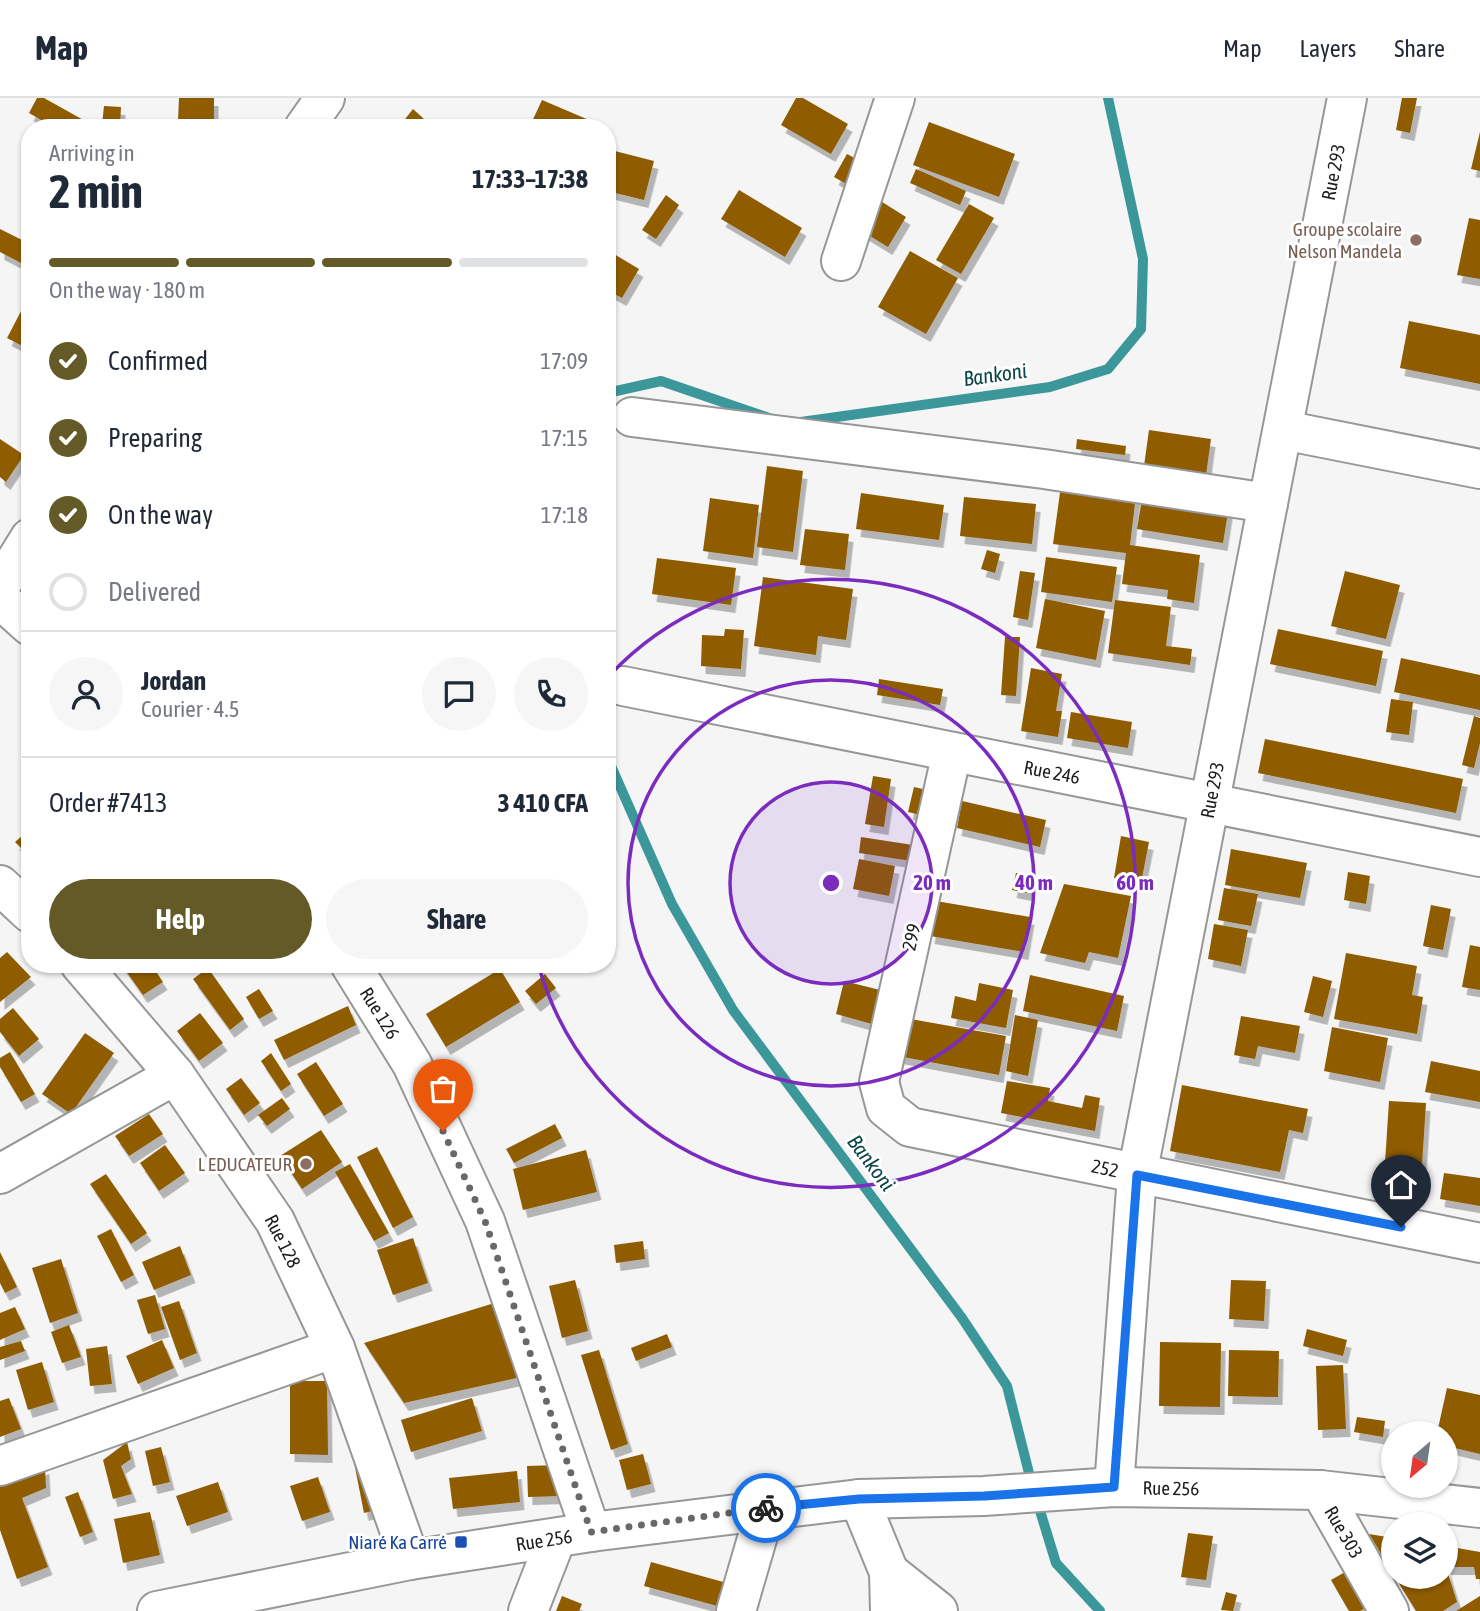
<!DOCTYPE html>
<html lang="en">
<head>
<meta charset="utf-8">
<style>
	body { margin:0; font-family:"Asap Condensed",sans-serif; background:#f6f6f7; color:#1f2937; height:100vh; display:flex; flex-direction:column; font-size:26px; white-space:nowrap }
	* { box-sizing:border-box; margin:0 }
	p { font-size:23px; color:#747a83 }
	.icon { flex:none; width:38px; height:38px; fill:none; stroke:currentColor; stroke-width:2; stroke-linecap:round; stroke-linejoin:round }
	.map { position:relative; flex:1; overflow:hidden }
	.side { position:absolute; left:21px; top:21px; width:595px; height:854px; display:flex; flex-direction:column; background:#fff; border-radius:28px; box-shadow:0 2px 5px #0004 }
	.side>* { flex:none }
	.needle { width:46px; rotate:209deg }
	.controls { position:absolute; left:1381px; top:1323px; display:grid; gap:14px }
	.controls a { display:grid; place-items:center; width:77px; height:77px; border-radius:50%; background:#fff; box-shadow:0 2px 5px #0004; font-size:35px }
	.pin { position:absolute; display:grid; place-items:center; width:60px; height:60px; color:#fff; margin:-72px -30px; border-radius:50% 50% 50% 0; rotate:-45deg; box-shadow:0 0 7px #0007 }
	.pin .icon { rotate:45deg }
	.courier { position:absolute; display:grid; place-items:center; width:70px; height:70px; margin:-35px; border:5px solid #1a73e8; border-radius:50%; background:#fff; color:#222; box-shadow:0 2px 9px #0007 }
	.headline em { font-style:normal; font-weight:700 }
	.headline div { display:flex; flex-direction:column-reverse }
	.headline { display:flex; align-items:center; justify-content:space-between; height:119px; padding:0 28px }
	h1 { font-size:46px; font-weight:700; line-height:52px }
	.bar { display:grid; grid-template-columns:repeat(4,1fr); gap:10px 7px; align-content:center; height:84px; padding:0 28px }
	.bar i { height:9px; border-radius:5px; background:#e0e1e3 }
	.bar .on { background:#635a27 }
	.bar p { grid-column:span 4 }
	.line { display:flex; align-items:center; gap:18px; padding:0 28px; border-top:2px solid #e0e1e3 }
	.line div { flex:1 }
	.round { display:grid; place-items:center; flex:none; width:74px; height:74px; border-radius:37px; background:#f6f6f7 }
	ol { padding:0 28px; list-style:none }
	li { display:flex; align-items:center; gap:21px; height:77px }
	li p { margin-inline-start:auto }
	li .icon { padding:7px; border-radius:50%; background:#635a27; color:#fff; stroke-width:4 }
	li:last-child { color:#747a83 }
	li i { width:38px; height:38px; border:4px solid #e0e1e3; border-radius:50% }
	.primary-button { display:flex; gap:14px; margin-top:auto; padding:14px 28px }
	.primary-button a { flex:1; height:80px; border-radius:42px; background:#635a27; color:#fff; font-size:28px; font-weight:700; line-height:80px; text-align:center }
	.primary-button a+a { background:#f6f6f7; color:#1f2937 }
	header { display:flex; align-items:center; gap:42px; box-sizing:border-box; height:98px; padding:0 35px; background:#fff; border-bottom:2px solid #e0e1e3 }
	header strong { font-size:33px }
	nav { display:flex; gap:38px; margin-inline-start:auto; font-size:24px }
	.map>svg:first-child { display:block }
	.lines { fill:none; stroke-linecap:round; stroke-linejoin:round }
	.stream { stroke:#3c979a; stroke-width:10 }
	.building { fill:#8f5c00; filter:url(#shadow) }
	.minor-casing { stroke:#969798; stroke-width:42 }
	.minor { stroke:#fff; stroke-width:38 }
	.done { stroke:#686868; stroke-width:7; stroke-dasharray:0 12.6 }
	.route { stroke:#1a73e8; stroke-width:9 }
	.ring { fill:none; stroke:#7b2cbf; stroke-width:3.5 }
	.education-dot { fill:#8d6e63; stroke:#fff; stroke-width:2.5 }
	.transit-dot { fill:#1a4fb4; stroke:#fff; stroke-width:2.5 }
	.labels { text-anchor:middle; stroke-width:6; stroke-linejoin:round; paint-order:stroke }
	.street-label { font-size:19px; fill:#1c1c1c; stroke:#fff }
	.education-label { font-size:19px; fill:#785e54; stroke:#fff; text-anchor:end }
	.transit-label { font-size:19px; fill:#164399; stroke:#fff; text-anchor:end }
	.water-label { font-size:21px; font-style:italic; fill:#094547; stroke:#fff }
	.centre { fill:#7b2cbf; stroke:#fff; stroke-width:3.5 }
	.ring-label { font-size:21px; text-anchor:middle; font-weight:bold; fill:#7b2cbf; stroke:#fff; stroke-width:6; stroke-linejoin:round; paint-order:stroke }
</style>
</head>
<body>
<header>
<strong>Map</strong>
<nav><a>Map</a><a>Layers</a><a>Share</a></nav>
</header>
<div class="map">
<svg width="1480" height="1513" viewBox="0 0 1480 1513">
	<defs>
		<filter id="shadow"><feDropShadow dx="4.5" dy="8" stdDeviation="0" flood-color="#0004"/></filter>
	</defs>
	<rect width="100%" height="100%" fill="#f5f5f6"/>
	<g class="lines">
		<g class="stream">
			<path d="M607 295 661 283 772 321"/>
			<path d="M801 324 1050 289 1108 271 1141 231 1143 161 1108 0"/>
			<path d="M607 638 611 668 672 806 733 912 962 1220 1007 1288 1032 1387"/>
			<path d="M1037 1403 1056 1465 1100 1513"/>
		</g>
	</g>
	<g class="building">
		<path d="M37 0H44L87 24 84 30H55L29 15Z"/>
		<path d="M179 0H214V24L178 23Z"/>
		<path d="M796 0H803L848 26 831 56 781 27Z"/>
		<path d="M1402 0H1417L1410 35 1396 32Z"/>
		<path d="M542 2 589 22 586 30H529Z"/>
		<path d="M104 8 121 9 120 29 102 27Z"/>
		<path d="M413 11 424 21 416 30H398Z"/>
		<path d="M929 24 1015 56 999 99 913 67Z"/>
		<path d="M1480 34V73L1471 71Z"/>
		<path d="M607 51 654 63 644 102 607 93Z"/>
		<path d="M847 56 868 67 855 91 834 79Z"/>
		<path d="M916 71 966 93 960 107 910 85Z"/>
		<path d="M739 92 802 130 785 159 721 121Z"/>
		<path d="M666 97 679 107 656 141 642 132Z"/>
		<path d="M879 102 906 119 888 149 860 132Z"/>
		<path d="M969 106 994 120 961 176 936 162Z"/>
		<path d="M1469 120 1480 122V181L1457 177Z"/>
		<path d="M0 131 30 146 23 166 0 154Z"/>
		<path d="M609 153 639 171 622 200 607 192Z"/>
		<path d="M910 153 958 180 926 236 878 209Z"/>
		<path d="M30 196V252L7 240Z"/>
		<path d="M1409 223 1480 237V286L1400 270Z"/>
		<path d="M1149 332 1211 341 1206 377 1144 368Z"/>
		<path d="M0 341 24 357 6 384 0 379Z"/>
		<path d="M1077 341 1126 348 1125 357 1076 351Z"/>
		<path d="M767 368 803 373 793 454 757 449Z"/>
		<path d="M1061 387 1136 397 1130 447 1200 457 1194 505 1167 501 1168 492 1122 486 1126 455 1053 446Z"/>
		<path d="M1143 394 1229 408 1223 445 1137 431Z"/>
		<path d="M861 395 944 407 939 442 856 431Z"/>
		<path d="M964 399 1036 406 1032 446 960 438Z"/>
		<path d="M710 400 759 407 753 460 703 453Z"/>
		<path d="M805 431 849 436 845 472 800 467Z"/>
		<path d="M987 452 1000 456 995 475 981 471Z"/>
		<path d="M1046 459 1117 469 1112 504 1041 494Z"/>
		<path d="M657 460 736 470 731 507 652 496Z"/>
		<path d="M1020 473 1035 475 1028 522 1013 519Z"/>
		<path d="M1345 473 1400 487 1386 541 1331 528Z"/>
		<path d="M763 479 853 491 846 542 818 538 816 557 754 548Z"/>
		<path d="M1045 501 1105 513 1096 562 1036 550Z"/>
		<path d="M1115 502 1171 509 1166 548 1192 551 1190 567 1108 555Z"/>
		<path d="M725 531 744 532 741 571 701 568 702 537 724 538Z"/>
		<path d="M1278 531 1383 553 1376 588 1270 566Z"/>
		<path d="M1005 539H1020L1016 598 1001 597Z"/>
		<path d="M1401 560 1480 577V612L1394 594Z"/>
		<path d="M1031 570 1062 576 1056 613H1062L1058 639 1021 633Z"/>
		<path d="M879 581 943 591 940 607 877 597Z"/>
		<path d="M1391 601 1413 604 1409 637 1386 634Z"/>
		<path d="M1071 614 1132 624 1128 650 1067 640Z"/>
		<path d="M1474 618 1480 620V645L1474 670 1462 667Z"/>
		<path d="M1265 641 1463 681 1456 715 1258 675Z"/>
		<path d="M873 678 891 681 884 729 865 726Z"/>
		<path d="M914 689 931 693 925 718 908 714Z"/>
		<path d="M962 703 1046 722 1040 749 957 730Z"/>
		<path d="M30 731V759L15 744Z"/>
		<path d="M1121 738 1149 744 1141 785 1114 780Z"/>
		<path d="M861 739 913 747 911 763 859 755Z"/>
		<path d="M1231 751 1307 765 1300 800 1225 787Z"/>
		<path d="M859 761 895 768 889 798 853 791Z"/>
		<path d="M1348 774 1370 778 1366 806 1344 802Z"/>
		<path d="M1016 775 1030 777 1027 795 1012 792Z"/>
		<path d="M1064 786 1131 798 1118 860 1089 854 1085 865 1040 855Z"/>
		<path d="M1224 790 1258 796 1251 828 1218 822Z"/>
		<path d="M936 803 1030 819 1024 854 930 838Z"/>
		<path d="M1431 807 1451 811 1443 852 1423 848Z"/>
		<path d="M1214 826 1248 832 1241 868 1208 861Z"/>
		<path d="M1470 847 1480 849V892L1462 889Z"/>
		<path d="M7 854 31 879 0 904V860Z"/>
		<path d="M1346 855 1417 868 1412 897 1423 899 1417 936 1334 921Z"/>
		<path d="M121 866H151L163 884 143 897Z"/>
		<path d="M208 870 244 921 230 932 193 881Z"/>
		<path d="M500 871 520 904 446 949 426 916Z"/>
		<path d="M545 876 556 890 536 906 525 893Z"/>
		<path d="M1030 877 1124 898 1117 933 1023 913Z"/>
		<path d="M1313 878 1332 883 1323 919 1304 914Z"/>
		<path d="M844 883 888 894 879 928 836 916Z"/>
		<path d="M979 885 1013 892 1006 930 951 920 955 898 976 903Z"/>
		<path d="M259 891 273 913 259 921 246 899Z"/>
		<path d="M348 908 356 927 284 962 274 942Z"/>
		<path d="M13 910 39 941 19 958 0 934V921Z"/>
		<path d="M200 915 223 945 199 963 177 933Z"/>
		<path d="M1015 917 1038 922 1028 978 1006 973Z"/>
		<path d="M1241 918 1300 928 1295 955 1258 948 1255 961 1234 957Z"/>
		<path d="M905 920 1006 938 999 977 898 958Z"/>
		<path d="M1332 929 1388 940 1380 984 1324 973Z"/>
		<path d="M85 935 114 955 71 1016 42 996Z"/>
		<path d="M10 954 35 996 21 1004 0 969V960Z"/>
		<path d="M271 955 291 986 281 993 261 963Z"/>
		<path d="M1431 963 1480 973V1004L1425 994Z"/>
		<path d="M316 964 343 1006 324 1018 297 976Z"/>
		<path d="M241 980 260 1005 244 1017 226 991Z"/>
		<path d="M1007 983 1050 990 1048 1003 1082 1010 1085 997 1100 1000 1095 1033 1001 1015Z"/>
		<path d="M1182 987 1308 1011 1303 1035 1289 1032 1280 1074 1170 1053Z"/>
		<path d="M282 1000 290 1011 267 1028 258 1017Z"/>
		<path d="M1389 1003 1426 1005 1422 1067 1385 1065Z"/>
		<path d="M149 1016 163 1036 129 1058 115 1038Z"/>
		<path d="M555 1026 562 1040 514 1065 506 1051Z"/>
		<path d="M321 1032 342 1064 302 1091 280 1058Z"/>
		<path d="M165 1047 185 1075 159 1093 140 1065Z"/>
		<path d="M377 1049 413 1119 393 1130 357 1059Z"/>
		<path d="M586 1052 597 1094 523 1112 513 1071Z"/>
		<path d="M350 1066 389 1135 374 1143 335 1074Z"/>
		<path d="M1444 1075 1480 1080V1108L1440 1101Z"/>
		<path d="M106 1076 147 1135 131 1146 90 1086Z"/>
		<path d="M111 1131 134 1177 121 1184 97 1138Z"/>
		<path d="M413 1140 428 1185 393 1197 377 1152Z"/>
		<path d="M643 1143 645 1161 616 1165 614 1147Z"/>
		<path d="M180 1148 191 1177 154 1192 142 1164Z"/>
		<path d="M0 1154 17 1189 5 1195 0 1185Z"/>
		<path d="M61 1161 78 1215 50 1225 32 1170Z"/>
		<path d="M575 1182 588 1233 562 1240 549 1188Z"/>
		<path d="M1231 1182 1266 1183 1264 1223 1229 1221Z"/>
		<path d="M155 1197 165 1231 148 1236 137 1202Z"/>
		<path d="M179 1203 197 1255 180 1262 161 1209Z"/>
		<path d="M501 1203 517 1280 404 1305 364 1245Z"/>
		<path d="M15 1209 25 1231 0 1242V1215Z"/>
		<path d="M69 1227 81 1259 62 1265 51 1234Z"/>
		<path d="M1307 1231 1347 1242 1343 1258 1303 1248Z"/>
		<path d="M667 1236 672 1249 636 1263 631 1250Z"/>
		<path d="M162 1242 174 1270 138 1286 126 1258Z"/>
		<path d="M21 1243 25 1253 0 1262V1249Z"/>
		<path d="M1160 1244 1221 1245 1220 1309 1159 1308Z"/>
		<path d="M107 1248 112 1286 90 1288 86 1251Z"/>
		<path d="M599 1252 628 1346 611 1352 581 1257Z"/>
		<path d="M1229 1252 1279 1253 1278 1299 1228 1298Z"/>
		<path d="M42 1264 54 1304 28 1312 16 1272Z"/>
		<path d="M1343 1267 1346 1331 1318 1332 1316 1268Z"/>
		<path d="M290 1283H327L328 1357 290 1356Z"/>
		<path d="M1447 1290 1480 1297V1356L1446 1348V1335H1437Z"/>
		<path d="M9 1300 21 1331 0 1339V1303Z"/>
		<path d="M472 1300 482 1333 411 1354 401 1322Z"/>
		<path d="M1357 1319 1385 1323 1383 1339 1354 1334Z"/>
		<path d="M127 1344 131 1361 121 1368 132 1396 113 1401 103 1362Z"/>
		<path d="M350 1344 376 1412 364 1415Z"/>
		<path d="M161 1349 170 1384 153 1388 145 1353Z"/>
		<path d="M643 1356 651 1386 627 1392 619 1362Z"/>
		<path d="M560 1367 562 1398 528 1399 527 1368Z"/>
		<path d="M45 1368 46 1390 22 1400 48 1469 17 1481 0 1432V1383Z"/>
		<path d="M517 1373 520 1404 453 1411 449 1380Z"/>
		<path d="M318 1379 330 1414 302 1423 290 1388Z"/>
		<path d="M218 1384 228 1414 187 1428 176 1398Z"/>
		<path d="M78 1394 93 1434 80 1439 65 1399Z"/>
		<path d="M150 1414 160 1457 123 1465 114 1421Z"/>
		<path d="M1188 1435 1213 1438 1206 1482 1181 1479Z"/>
		<path d="M1369 1436 1393 1440V1475Z"/>
		<path d="M1446 1448 1480 1454V1481H1476L1474 1469H1446Z"/>
		<path d="M651 1464 727 1485 721 1509 644 1488Z"/>
		<path d="M1446 1469 1457 1504 1443 1513H1416L1395 1479H1446Z"/>
		<path d="M1352 1470 1374 1505 1360 1513H1349L1331 1482Z"/>
		<path d="M1226 1494 1237 1497 1233 1513 1221 1512Z"/>
		<path d="M562 1498 582 1506 579 1513H556Z"/>
		<path d="M1480 1498V1513H1456Z"/>
	</g>
	<g class="lines">
		<defs>
			<g id="minor">
				<path d="M304 30 325 0"/>
				<path d="M841 163 895 0"/>
				<path d="M632 319 1044 371 1268 405"/>
				<path d="M1283 332 1480 371"/>
				<path d="M0 488 30 440"/>
				<path d="M0 501 30 528"/>
				<path d="M623 588 1480 759"/>
				<path d="M952 654 879 984 886 1010 910 1029 1480 1145"/>
				<path d="M0 787 30 815"/>
				<path d="M80 866 175 977 275 1123 335 1250 410 1462"/>
				<path d="M350 866 412 966 485 1123 591 1434"/>
				<path d="M0 1076 175 977"/>
				<path d="M0 1368 335 1250"/>
				<path d="M1114 1389 1137 1077 1347 0"/>
				<path d="M1320 1392 1389 1513"/>
				<path d="M859 1401 889 1474 890 1513"/>
				<path d="M889 1474 938 1513"/>
				<path d="M157 1513 410 1462 591 1434 859 1401 984 1398 1114 1389 1320 1392 1480 1410"/>
				<path d="M528 1513 556 1441"/>
				<path d="M736 1513 766 1410"/>
			</g>
		</defs>
		<use href="#minor" class="minor-casing"/>
		<use href="#minor" class="minor"/>
	</g>
	<g class="lines">
		<path class="done" d="M443 1033 485 1123 591 1434 766 1410"/>
		<path class="route" d="M766 1410 859 1401 984 1398 1114 1389 1137 1077 1401 1129"/>
	</g>
	<circle cx="831" cy="785" r="101" fill="#7b2cbf" fill-opacity=".12"/>
	<g class="ring">
		<circle cx="831" cy="785" r="101"/>
		<circle cx="831" cy="785" r="203"/>
		<path d="M609 578A304 304 0 1 1 539 869"/>
	</g>
	<g class="education-dot">
		<circle cx="1416" cy="142" r="7"/>
		<circle cx="306" cy="1066" r="7"/>
	</g>
	<rect class="transit-dot" x="454" y="1437" width="14" height="14" rx="3.5"/>
	<g class="labels">
		<g class="street-label">
			<text transform="translate(1333 74) rotate(-79)" y="7">Rue 293</text>
			<text transform="translate(1052 674) rotate(11)" y="7">Rue 246</text>
			<text transform="translate(1212 692) rotate(-79)" y="7">Rue 293</text>
			<text transform="translate(911 839) rotate(-78)" y="7">299</text>
			<text transform="translate(380 915) rotate(58)" y="7">Rue 126</text>
			<text transform="translate(1105 1070) rotate(12)" y="7">252</text>
			<text transform="translate(283 1143) rotate(63)" y="7">Rue 128</text>
			<text transform="translate(1171 1390) rotate(1)" y="7">Rue 256</text>
			<text transform="translate(1344 1434) rotate(60)" y="7">Rue 303</text>
			<text transform="translate(544 1442) rotate(-9)" y="7">Rue 256</text>
		</g>
		<g class="education-label">
			<text x="1402" y="138">Groupe scolaire<tspan x="1402" dy="22">Nelson Mandela</tspan></text>
			<text x="292" y="1073">L EDUCATEUR</text>
		</g>
		<g class="transit-label">
			<text x="447" y="1451">Niaré Ka Carré</text>
		</g>
		<g class="water-label">
			<text transform="translate(995 277) rotate(-8)" y="7">Bankoni</text>
			<text transform="translate(871 1065) rotate(53)" y="7">Bankoni</text>
		</g>
	</g>
	<circle cx="831" cy="785" r="10" class="centre"/>
	<g class="ring-label">
		<text x="932" y="792">20 m</text>
		<text x="1034" y="792">40 m</text>
		<text x="1135" y="792">60 m</text>
	</g>
</svg>
<div class="controls">
<a><svg class="needle" viewBox="-14 -14 28 28"><path d="M0-13l5 13h-10z" fill="#e53935"/><path d="M0 13l5-13h-10z" fill="#747a83"/></svg></a>
<a><svg class="icon" aria-label="layers" viewBox="0 0 24 24"><path d="M12 4l9 5-9 5-9-5zM3 14l9 5 9-5"/></svg></a>
</div>
<div class="pin" style="left:443px;top:1033px;background:#ea580c"><svg class="icon" aria-label="bag" viewBox="0 0 24 24"><path d="M5 8h14l-1 12H6zM9 8a3 3 0 0 1 6 0"/></svg></div>
<div class="pin" style="left:1401px;top:1129px;background:#1f2937"><svg class="icon" aria-label="home" viewBox="0 0 24 24"><path d="M3 11l9-7 9 7M6 9v11h12V9"/></svg></div>
<div class="courier" style="left:766px;top:1410px"><svg class="icon" aria-label="bike" viewBox="0 0 24 24"><circle cx="6" cy="16" r="4"/><circle cx="18" cy="16" r="4"/><path d="M6 16l4-8h5l3 8M10 8l3 8H6M13 5h3"/></svg></div>
<section class="side">
<div class="headline"><div><h1>2 min</h1><p>Arriving in</p></div><em>17:33–17:38</em></div>
<div class="bar"><i class="on"></i><i class="on"></i><i class="on"></i><i></i><p>On the way · 180 m</p></div>
<ol>
<li><svg class="icon" aria-label="check" viewBox="0 0 24 24"><path d="M5 12l5 5 9-10"/></svg>Confirmed<p>17:09</p></li>
<li><svg class="icon" aria-label="check" viewBox="0 0 24 24"><path d="M5 12l5 5 9-10"/></svg>Preparing<p>17:15</p></li>
<li><svg class="icon" aria-label="check" viewBox="0 0 24 24"><path d="M5 12l5 5 9-10"/></svg>On the way<p>17:18</p></li>
<li><i></i>Delivered</li>
</ol>
<div class="line" style="height:126px"><a class="round"><svg class="icon" aria-label="person" viewBox="0 0 24 24"><circle cx="12" cy="8" r="4"/><path d="M4 21q1-7 8-7t8 7"/></svg></a><div><b>Jordan</b><p>Courier · 4.5</p></div><a class="round"><svg class="icon" aria-label="chat" viewBox="0 0 24 24"><path d="M4 5h16v11H9l-5 4z"/></svg></a><a class="round"><svg class="icon" aria-label="phone" viewBox="0 0 24 24"><path d="M5 4h4l2 5-3 2q2 4 5 5l2-3 5 2v4C11 20 4 13 5 4z"/></svg></a></div>
<div class="line" style="height:91px"><div>Order #7413</div><b>3 410 CFA</b></div>
<div class="primary-button"><a>Help</a><a>Share</a></div>
</section>
</div>
</body>
</html>
